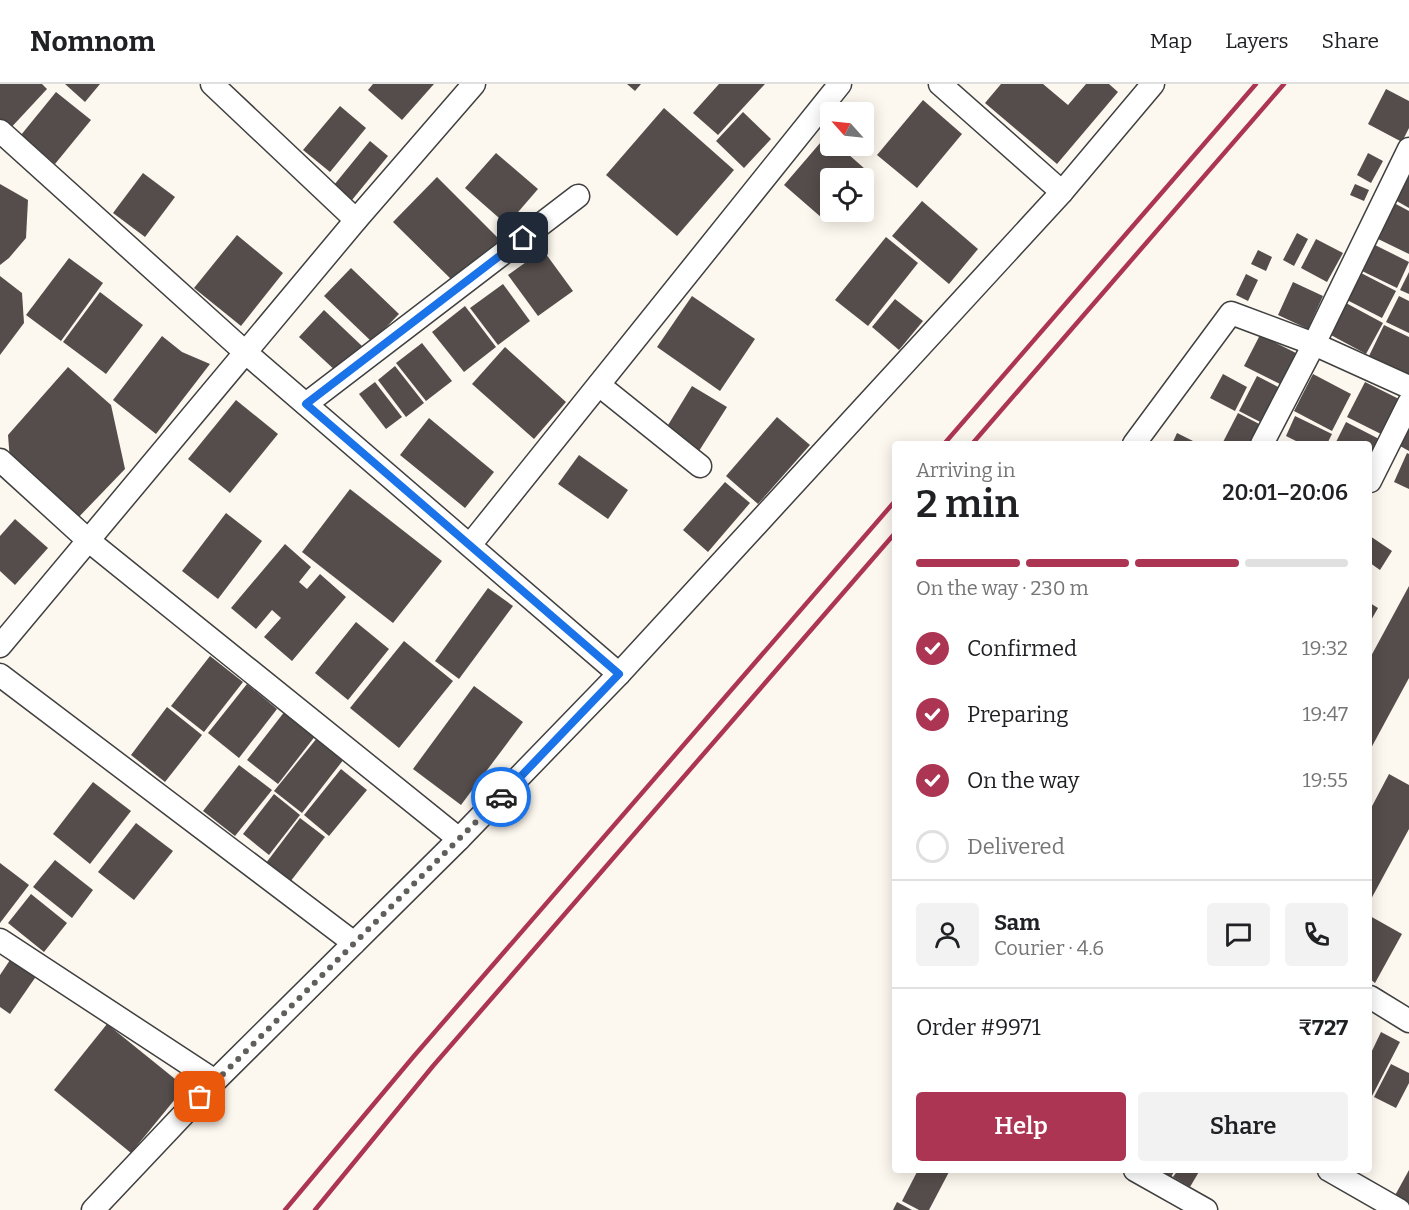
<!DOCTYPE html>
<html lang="en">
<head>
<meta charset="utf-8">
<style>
	body { margin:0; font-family:Bitter,serif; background:#f2f2f2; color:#202124; height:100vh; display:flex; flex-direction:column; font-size:22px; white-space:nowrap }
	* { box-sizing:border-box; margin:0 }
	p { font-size:20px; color:#757577 }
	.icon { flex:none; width:33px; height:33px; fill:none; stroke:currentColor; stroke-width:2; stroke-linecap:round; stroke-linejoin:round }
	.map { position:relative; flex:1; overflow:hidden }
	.panel { position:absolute; left:892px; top:357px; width:480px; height:732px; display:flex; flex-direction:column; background:#fff; border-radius:6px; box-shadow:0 3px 15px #0003 }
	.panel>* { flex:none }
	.needle { width:39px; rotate:297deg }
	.buttons { position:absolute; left:820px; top:18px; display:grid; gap:12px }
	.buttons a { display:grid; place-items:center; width:54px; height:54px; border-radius:6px; background:#fff; box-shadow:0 3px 15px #0003; font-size:30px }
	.pin { position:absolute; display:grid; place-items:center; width:51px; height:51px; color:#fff; margin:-26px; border-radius:12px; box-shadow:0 3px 9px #0006 }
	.courier { position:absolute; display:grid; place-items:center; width:60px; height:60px; margin:-30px; border:4px solid #1a73e8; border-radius:50%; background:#fff; color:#222; box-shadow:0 2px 8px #0007 }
	.summary em { font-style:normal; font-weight:600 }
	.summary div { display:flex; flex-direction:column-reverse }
	.summary { display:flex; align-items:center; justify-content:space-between; height:102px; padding:0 24px }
	h1 { font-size:39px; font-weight:600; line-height:45px }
	.bar { display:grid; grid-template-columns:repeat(4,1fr); gap:9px 6px; align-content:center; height:72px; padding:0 24px }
	.bar i { height:8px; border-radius:4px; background:#e0e0e0 }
	.bar .on { background:#ad3554 }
	.bar p { grid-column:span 4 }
	.line { display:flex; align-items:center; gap:15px; padding:0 24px; border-top:2px solid #e0e0e0 }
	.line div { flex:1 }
	.round { display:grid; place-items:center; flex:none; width:63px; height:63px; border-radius:6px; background:#f2f2f2 }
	ol { padding:0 24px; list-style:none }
	li { display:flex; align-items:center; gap:18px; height:66px }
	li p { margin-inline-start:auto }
	li .icon { padding:6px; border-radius:50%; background:#ad3554; color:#fff; stroke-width:4 }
	li:last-child { color:#757577 }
	li i { width:33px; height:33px; border:3px solid #e0e0e0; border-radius:50% }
	.button { display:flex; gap:12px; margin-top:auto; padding:12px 24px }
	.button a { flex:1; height:69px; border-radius:6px; background:#ad3554; color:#fff; font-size:24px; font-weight:600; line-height:69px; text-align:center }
	.button a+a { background:#f2f2f2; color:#202124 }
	header { display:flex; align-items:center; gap:36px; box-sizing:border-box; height:84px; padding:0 30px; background:#fff; border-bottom:2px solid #e0e0e0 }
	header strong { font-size:28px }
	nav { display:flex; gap:33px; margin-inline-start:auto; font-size:21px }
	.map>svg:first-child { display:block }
	.building { fill:#554d4b }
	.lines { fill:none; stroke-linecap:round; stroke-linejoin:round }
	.street-casing { stroke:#404040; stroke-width:25 }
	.street { stroke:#fff; stroke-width:22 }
	.rail { stroke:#ad3554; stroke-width:4.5 }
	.done { stroke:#615f5c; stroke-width:6; stroke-dasharray:0 10.8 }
	.route { stroke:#1a73e8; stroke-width:8 }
</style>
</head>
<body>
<header>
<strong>Nomnom</strong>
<nav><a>Map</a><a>Layers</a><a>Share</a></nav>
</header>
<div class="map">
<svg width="1409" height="1126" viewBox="0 0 1409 1126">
	<rect width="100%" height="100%" fill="#fdf8ef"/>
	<g class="building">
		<path d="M0 0H42L47 5 7 48 0 42Z"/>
		<path d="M65 0H100L85 18Z"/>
		<path d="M373 0H434L402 36 368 6Z"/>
		<path d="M627 0H641L635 7Z"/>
		<path d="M719 0H765L718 51 693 29Z"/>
		<path d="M1001 0H1043L1068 21 1086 0H1109L1118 8 1057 80 985 19Z"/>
		<path d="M1386 5 1409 17V44L1402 58 1368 40Z"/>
		<path d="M56 8 91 36 55 80 21 51Z"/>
		<path d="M923 16 962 50 917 104 877 71Z"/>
		<path d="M340 22 366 44 330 88 303 66Z"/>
		<path d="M664 24 734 86 677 152 606 91Z"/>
		<path d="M743 28 771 55 744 84 716 57Z"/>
		<path d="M827 51 831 55V62H839L865 85 857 94H831V124L822 134 784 101Z"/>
		<path d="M370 57 388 72 352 116 334 101Z"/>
		<path d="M496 69 538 105 507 141 465 104Z"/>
		<path d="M1368 69 1383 77 1371 99 1357 91Z"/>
		<path d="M1409 88V124L1395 116Z"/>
		<path d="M143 89 175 113 145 153 113 129Z"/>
		<path d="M437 93 500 156 456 200 393 138Z"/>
		<path d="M0 100 28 116 26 154 9 174 0 181Z"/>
		<path d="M1355 100 1369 106 1364 117 1350 111Z"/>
		<path d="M922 117 978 165 949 200 892 152Z"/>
		<path d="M1394 119 1409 127V170L1376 154Z"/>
		<path d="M1297 149 1308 155 1294 182 1283 176Z"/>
		<path d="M237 151 283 189 241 242 194 204Z"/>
		<path d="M886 153 918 179 868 242 835 216Z"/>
		<path d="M1316 155 1343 169 1327 198 1301 184Z"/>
		<path d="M1375 161 1409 178 1397 204 1362 187Z"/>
		<path d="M543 166 573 207 538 232 508 191Z"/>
		<path d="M1258 166 1272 173 1266 187 1251 180Z"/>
		<path d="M69 174 103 199 61 257 26 231Z"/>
		<path d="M351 184 399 230 372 258 324 212Z"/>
		<path d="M1409 188V210L1400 206Z"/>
		<path d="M1361 189 1396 207 1382 234 1347 216Z"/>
		<path d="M1246 190 1258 196 1248 217 1236 211Z"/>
		<path d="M0 192 22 209 24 239 0 271Z"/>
		<path d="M1293 198 1323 212 1308 245 1278 231Z"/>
		<path d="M503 200 530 237 498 261 470 224Z"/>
		<path d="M100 208 143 241 106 290 63 258Z"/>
		<path d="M692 212 755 255 720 307 657 263Z"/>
		<path d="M1399 212 1409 217V249L1386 238Z"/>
		<path d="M895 215 923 237 899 266 872 243Z"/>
		<path d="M1346 219 1383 239 1366 270 1329 250Z"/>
		<path d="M465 222 496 263 464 288 432 248Z"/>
		<path d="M324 226 362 262 337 288 299 253Z"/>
		<path d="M1384 241 1409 253V292L1369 272Z"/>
		<path d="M1260 251 1298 270 1282 301 1244 282Z"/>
		<path d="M162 252 182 268 210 280 156 350 113 316Z"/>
		<path d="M422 259 452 297 426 317 396 279Z"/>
		<path d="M505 263 566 318 534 355 472 300Z"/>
		<path d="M395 282 424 319 406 333 378 296Z"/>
		<path d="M68 283 111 321 125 385 74 438 10 377 8 351Z"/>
		<path d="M1223 290 1247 303 1235 327 1210 314Z"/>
		<path d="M1313 290 1351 310 1332 347 1294 327Z"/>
		<path d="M1257 292 1284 306 1266 341 1239 327Z"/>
		<path d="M375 298 402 333 386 345 359 310Z"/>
		<path d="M1365 298 1401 316 1383 351 1347 333Z"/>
		<path d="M692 302 727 323 699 367 665 346Z"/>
		<path d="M236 316 278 350 230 409 188 375Z"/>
		<path d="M1238 329 1265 343 1257 360H1222Z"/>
		<path d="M1295 332 1332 350 1327 360H1302L1286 352Z"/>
		<path d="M777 333 810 361 758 420 726 392Z"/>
		<path d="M429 334 494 388 465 424 400 371Z"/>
		<path d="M1346 338 1383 357 1370 383V360H1335Z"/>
		<path d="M1409 344V367L1400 362Z"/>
		<path d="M1177 349 1199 360H1172Z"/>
		<path d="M1407 369 1409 370V405L1394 398Z"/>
		<path d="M579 371 628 406 608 435 558 400Z"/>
		<path d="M725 398 750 419 708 468 683 446Z"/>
		<path d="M350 405 442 477 393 539 302 468Z"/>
		<path d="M226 429 262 457 218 515 182 487Z"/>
		<path d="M15 435 48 464 15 501 0 487V452Z"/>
		<path d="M1370 452 1392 467 1380 486 1370 479Z"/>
		<path d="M285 460 311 483 299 498 307 505 320 490 346 513 292 577 264 553 281 534 272 526 256 545 231 524Z"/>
		<path d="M1409 502V594L1370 666V574Z"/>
		<path d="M488 504 513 522 459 595 435 577Z"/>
		<path d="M1370 519 1378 524 1370 538Z"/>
		<path d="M356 538 389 565 348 616 315 589Z"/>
		<path d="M404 557 453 597 399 664 350 624Z"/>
		<path d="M210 572 243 598 204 648 171 622Z"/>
		<path d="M247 600 277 625 239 674 208 649Z"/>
		<path d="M474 602 523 638 461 721 413 685Z"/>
		<path d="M167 623 202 651 165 698 131 671Z"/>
		<path d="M285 627 316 651 278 700 247 676Z"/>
		<path d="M317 654 344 675 302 729 274 707Z"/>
		<path d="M239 681 272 706 235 752 203 727Z"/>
		<path d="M341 685 367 706 329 752 304 731Z"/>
		<path d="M1389 690 1409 701V745L1370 817V726Z"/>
		<path d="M93 698 131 727 90 780 53 750Z"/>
		<path d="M274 710 300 731 269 771 243 750Z"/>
		<path d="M300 734 325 753 290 798 266 779Z"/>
		<path d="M136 739 173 767 134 816 98 788Z"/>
		<path d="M55 776 93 806 72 834 33 803Z"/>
		<path d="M0 779 29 801 0 839Z"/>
		<path d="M31 810 67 839 44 868 8 839Z"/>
		<path d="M1370 832 1402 850 1375 899 1370 895Z"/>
		<path d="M12 873 37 891 10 930 0 923V891Z"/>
		<path d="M107 940 185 1003 131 1069 54 1006Z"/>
		<path d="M1381 948 1400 958 1372 1012 1370 1010V971Z"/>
		<path d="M1391 980 1409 989V999L1396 1024 1374 1013Z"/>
		<path d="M918 1086H950L929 1126H919L902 1117Z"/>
		<path d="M1160 1086H1175L1171 1093Z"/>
		<path d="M1178 1086H1200L1190 1103 1173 1093Z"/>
		<path d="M1409 1086V1123L1393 1115Z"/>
		<path d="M897 1118 912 1126H893Z"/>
	</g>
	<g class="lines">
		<defs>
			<g id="street">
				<path d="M212 0 356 136"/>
				<path d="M940 0 1062 108"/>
				<path d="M0 47 245 268 619 590"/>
				<path d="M599 301 700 382"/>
				<path d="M306 320 578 112"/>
				<path d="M1134 360 1231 229 1314 260 1409 303"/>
				<path d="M1262 360 1314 260 1409 65"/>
				<path d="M0 376 89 457 459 755"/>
				<path d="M1370 397 1409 319"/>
				<path d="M470 461 840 0"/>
				<path d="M0 562 356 136 474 0"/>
				<path d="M0 591 354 859"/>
				<path d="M0 856 215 997"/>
				<path d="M1370 913 1409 937"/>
				<path d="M1135 1086 1206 1126"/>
				<path d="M1329 1086 1399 1126"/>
				<path d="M93 1126 215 997 459 755 619 590 1062 108 1153 0"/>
			</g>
		</defs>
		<use href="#street" class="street-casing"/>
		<use href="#street" class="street"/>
		<g class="rail">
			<path d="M944 360 1256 0"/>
			<path d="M972 360 1284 0"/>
			<path d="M285 1126 414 972 896 416"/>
			<path d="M315 1126 433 982 896 448"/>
		</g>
	</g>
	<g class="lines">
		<path class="done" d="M200 1013 501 713"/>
		<path class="route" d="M501 713 619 590 306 320 523 154"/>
	</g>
</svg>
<div class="buttons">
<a><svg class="needle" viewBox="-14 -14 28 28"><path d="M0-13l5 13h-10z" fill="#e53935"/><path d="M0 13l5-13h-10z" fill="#757577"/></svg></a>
<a><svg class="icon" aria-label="locate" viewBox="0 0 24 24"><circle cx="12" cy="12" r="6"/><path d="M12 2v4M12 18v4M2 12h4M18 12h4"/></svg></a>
</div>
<div class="pin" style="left:200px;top:1013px;background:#ea580c"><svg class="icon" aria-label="bag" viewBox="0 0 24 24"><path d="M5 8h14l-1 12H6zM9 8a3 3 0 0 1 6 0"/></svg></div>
<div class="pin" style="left:523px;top:154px;background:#1f2937"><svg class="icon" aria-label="home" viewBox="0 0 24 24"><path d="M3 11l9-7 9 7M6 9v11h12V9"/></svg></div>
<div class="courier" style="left:501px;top:713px"><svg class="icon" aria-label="car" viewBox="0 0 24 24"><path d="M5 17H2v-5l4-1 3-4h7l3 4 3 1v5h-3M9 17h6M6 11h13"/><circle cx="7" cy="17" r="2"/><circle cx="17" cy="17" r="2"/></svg></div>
<section class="panel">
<div class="summary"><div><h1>2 min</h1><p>Arriving in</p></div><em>20:01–20:06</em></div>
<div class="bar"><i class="on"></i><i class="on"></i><i class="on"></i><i></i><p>On the way · 230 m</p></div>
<ol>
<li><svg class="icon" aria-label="check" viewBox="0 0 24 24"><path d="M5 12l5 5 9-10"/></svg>Confirmed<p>19:32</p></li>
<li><svg class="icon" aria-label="check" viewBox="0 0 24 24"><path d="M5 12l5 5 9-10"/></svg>Preparing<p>19:47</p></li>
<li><svg class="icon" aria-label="check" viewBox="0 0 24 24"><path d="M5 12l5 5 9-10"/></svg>On the way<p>19:55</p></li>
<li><i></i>Delivered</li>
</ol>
<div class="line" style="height:108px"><a class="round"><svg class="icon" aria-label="person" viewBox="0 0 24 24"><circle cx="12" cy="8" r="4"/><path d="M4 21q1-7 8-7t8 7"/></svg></a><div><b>Sam</b><p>Courier · 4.6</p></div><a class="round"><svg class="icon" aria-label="chat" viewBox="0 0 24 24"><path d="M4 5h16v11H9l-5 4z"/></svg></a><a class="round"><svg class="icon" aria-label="phone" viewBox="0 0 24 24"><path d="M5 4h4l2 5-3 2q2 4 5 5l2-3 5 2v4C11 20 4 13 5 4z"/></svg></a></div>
<div class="line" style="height:78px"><div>Order #9971</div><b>₹727</b></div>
<div class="button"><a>Help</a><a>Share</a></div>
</section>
</div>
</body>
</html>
